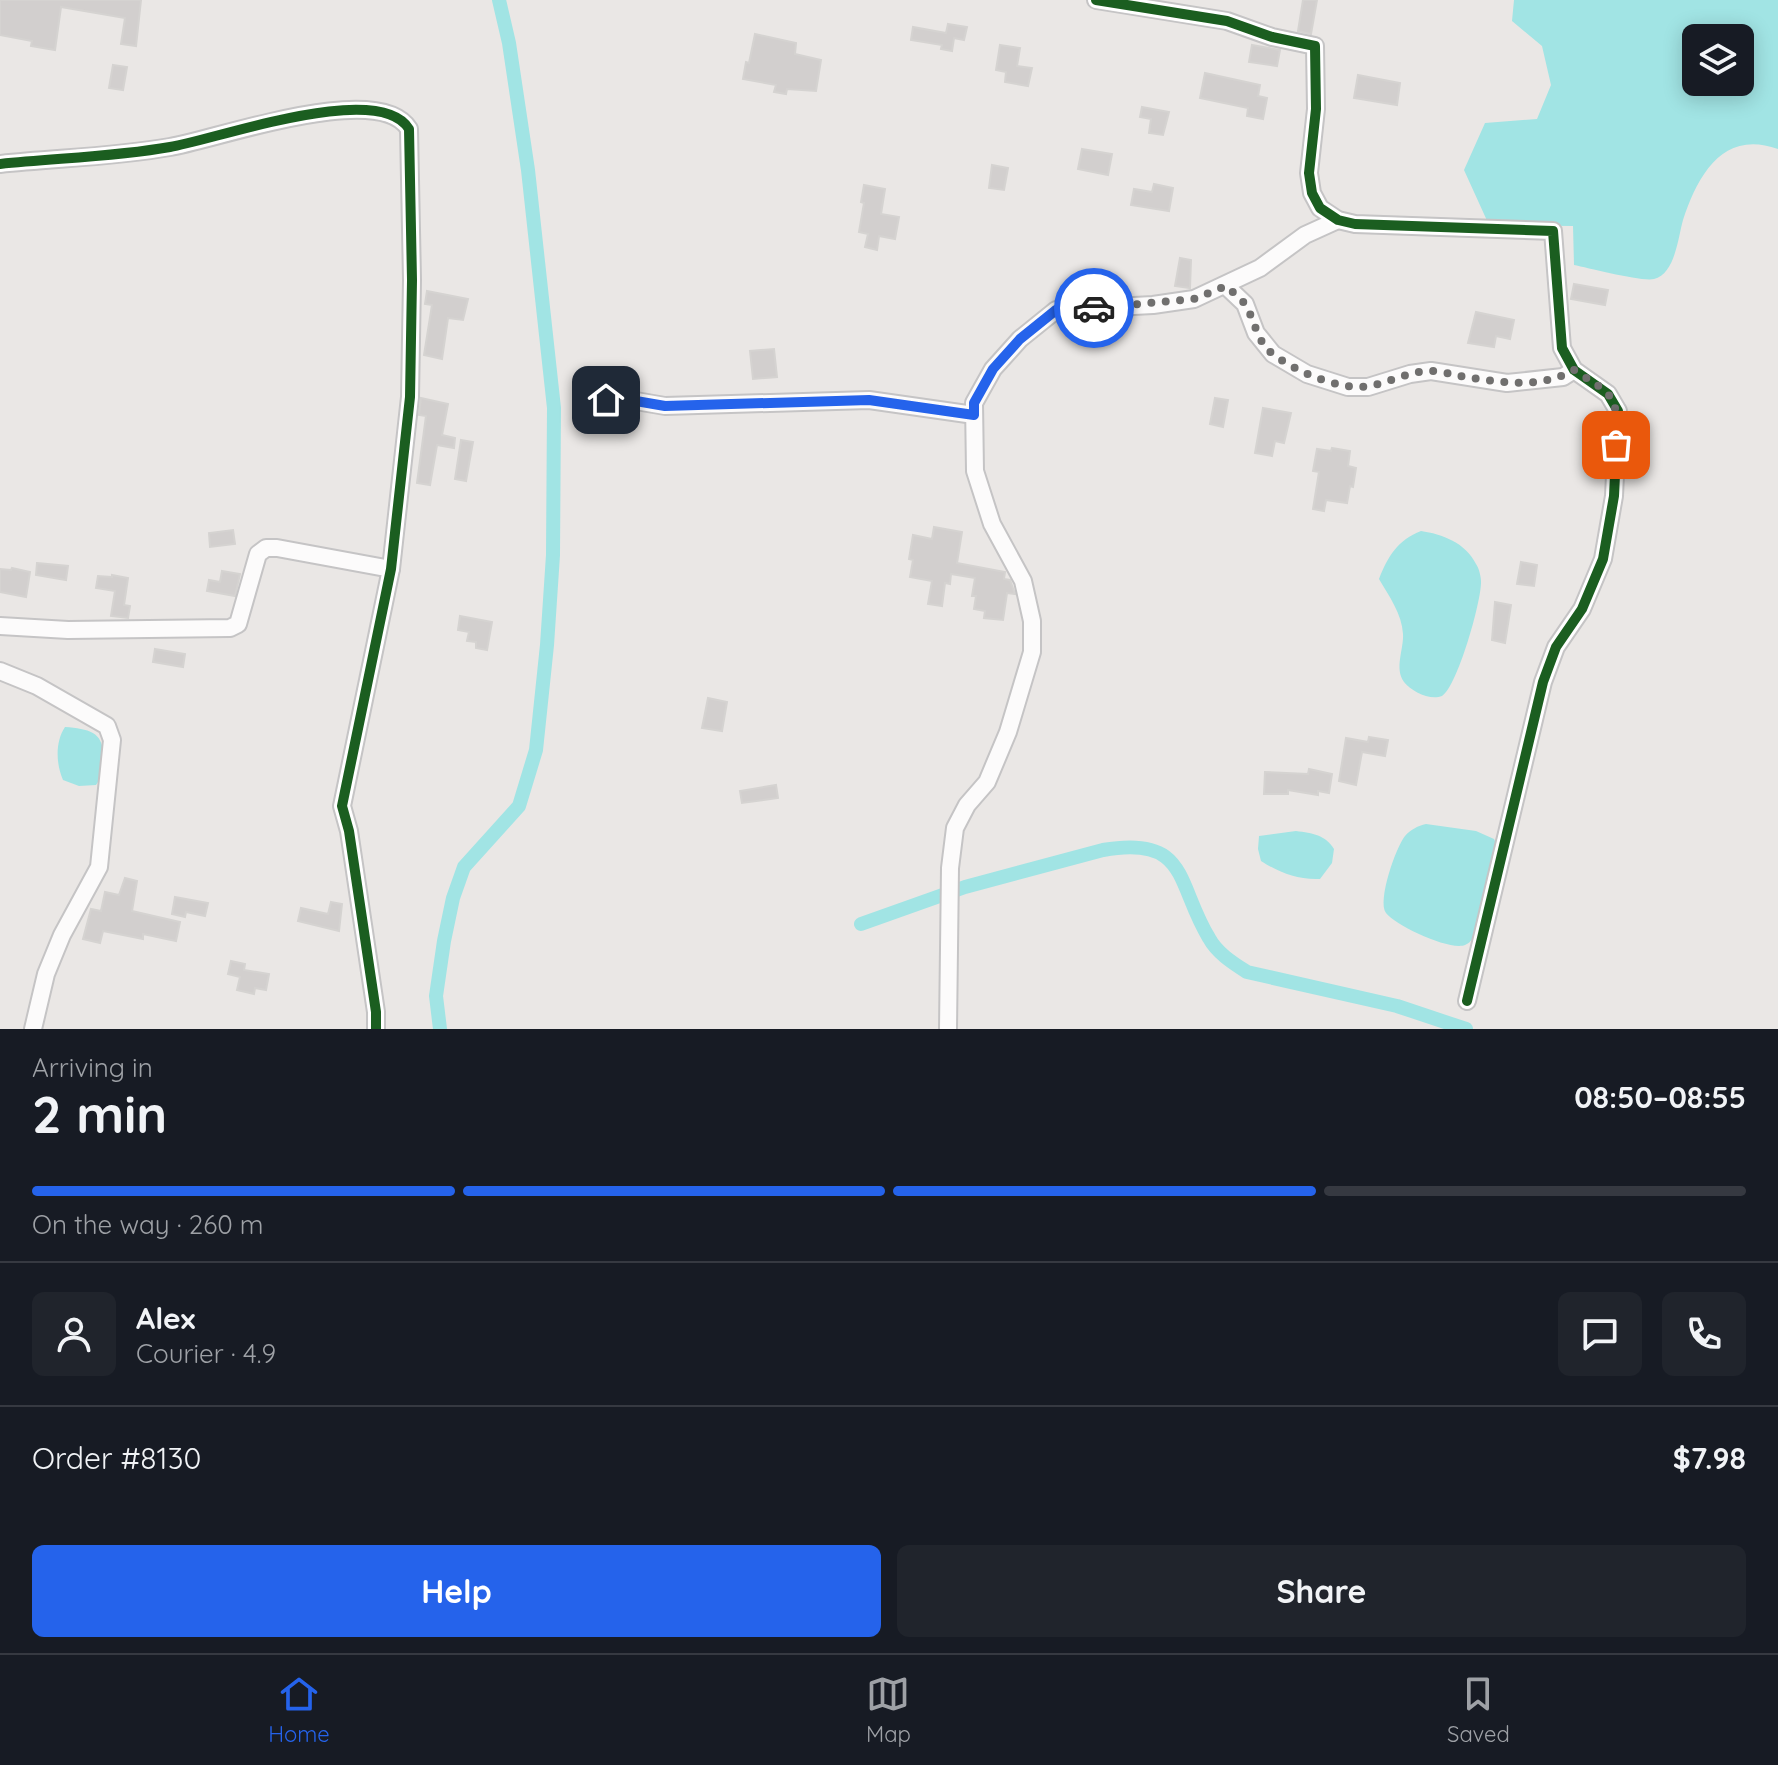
<!DOCTYPE html>
<html lang="en">
<head>
<meta charset="utf-8">
<style>
	body { margin:0; font-family:Quicksand,sans-serif; background:#20242c; color:#f1f3f6; height:100vh; display:flex; flex-direction:column; font-size:30px; white-space:nowrap }
	* { box-sizing:border-box; margin:0 }
	p { font-size:26px; color:#9ea1a6 }
	.icon { flex:none; width:44px; height:44px; fill:none; stroke:currentColor; stroke-width:2; stroke-linecap:round; stroke-linejoin:round }
	.map { position:relative; height:1029px; overflow:hidden }
	.details { display:flex; flex-direction:column; background:#171b24; flex:1 }
	.details>* { flex:none }
	.controls { position:absolute; left:1682px; top:24px; display:grid; gap:16px }
	.controls a { display:grid; place-items:center; width:72px; height:72px; border-radius:12px; background:#171b24; box-shadow:0 4px 20px #0003; font-size:40px }
	.pin { position:absolute; display:grid; place-items:center; width:68px; height:68px; color:#fff; margin:-34px; border-radius:16px; box-shadow:0 4px 12px #0006 }
	.courier { position:absolute; display:grid; place-items:center; width:80px; height:80px; margin:-40px; border:6px solid #2563eb; border-radius:50%; background:#fff; color:#222; box-shadow:0 2px 10px #0007 }
	.summary em { font-style:normal; font-weight:800 }
	.summary div { display:flex; flex-direction:column-reverse }
	.summary { display:flex; align-items:center; justify-content:space-between; height:136px; padding:0 32px }
	h1 { font-size:52px; font-weight:800; line-height:60px }
	.bar { display:grid; grid-template-columns:repeat(4,1fr); gap:12px 8px; align-content:center; height:96px; padding:0 32px }
	.bar i { height:10px; border-radius:6px; background:#363941 }
	.bar .on { background:#2563eb }
	.bar p { grid-column:span 4 }
	.line { display:flex; align-items:center; gap:20px; padding:0 32px; border-top:2px solid #363941 }
	.line div { flex:1 }
	.round { display:grid; place-items:center; flex:none; width:84px; height:84px; border-radius:12px; background:#20242c }
	.cta { display:flex; gap:16px; margin-top:auto; padding:16px 32px }
	.cta a { flex:1; height:92px; border-radius:12px; background:#2563eb; color:#fff; font-size:32px; font-weight:800; line-height:92px; text-align:center }
	.cta a+a { background:#20242c; color:#f1f3f6 }
	.tab-bar { display:flex; justify-content:space-around; align-items:center; height:112px; border-top:2px solid #363941; background:#171b24; font-size:22px; color:#9ea1a6 }
	.tab-bar a { display:grid; justify-items:center; gap:4px }
	.tab-bar .on { color:#2563eb }
	.map>svg:first-child { display:block }
	.water { fill:#a1e4e4; fill-rule:evenodd }
	.lines { fill:none; stroke-linecap:round; stroke-linejoin:round }
	.canal { stroke:#a1e4e4; stroke-width:14 }
	.building { fill:#d2cfce; stroke:#d5d3d1; stroke-width:2 }
	.street-casing { stroke:#c5c4c5; stroke-width:20 }
	.street { stroke:#fcfbfb; stroke-width:16 }
	.cycleway-casing { stroke:#fff; stroke-width:15 }
	.cycleway { stroke:#1b5e20; stroke-width:10 }
	.done { stroke:#706f6e; stroke-width:8; stroke-dasharray:0 14.4 }
	.route { stroke:#2563eb; stroke-width:10 }
</style>
</head>
<body>
<div class="map">
<svg width="1778" height="1029" viewBox="0 0 1778 1029">
	<rect width="100%" height="100%" fill="#eae7e5"/>
	<g class="water">
		<path d="M1514 0H1778V149C1723 129 1698 175 1683 220 1678 238 1675 274 1654 279 1642 282 1589 268 1574 265L1573 226 1489 225 1464 170 1485 123 1537 119 1551 85 1542 46 1512 21ZM1696 38H1740V82H1696Z"/>
		<path d="M1421 531C1442 534 1466 543 1476 564 1479 568 1481 577 1481 581 1482 600 1457 688 1442 696 1430 701 1411 691 1404 682 1394 668 1404 649 1403 634 1402 614 1389 596 1379 579 1388 556 1398 540 1421 531Z"/>
		<path d="M65 727C90 729 105 732 103 760 103 770 102 777 96 785L79 786 63 780C56 764 55 742 65 727Z"/>
		<path d="M1426 824 1476 831 1494 839 1498 847 1476 931C1473 937 1472 942 1465 945 1450 951 1396 926 1386 913 1377 901 1396 847 1405 836 1411 829 1418 826 1426 824Z"/>
		<path d="M1296 831C1313 833 1325 835 1334 849L1332 863 1320 879C1297 880 1280 873 1261 861L1258 849 1259 836Z"/>
	</g>
	<g class="lines">
		<g class="canal">
			<path d="M861 924 965 887 1103 850C1189 835 1176 884 1209 938 1217 953 1233 963 1247 972L1397 1006 1466 1029"/>
			<path d="M440 1029 436 996 444 941 453 898 464 867 519 806 536 750 547 645 553 555 554 408 528 170 509 43 499 0"/>
		</g>
	</g>
	<g class="building">
		<path d="M0 0H141L136 46 121 44 125 18 61 7 55 50 31 46 32 41 0 35Z"/>
		<path d="M1303 0H1317L1311 34 1298 31Z"/>
		<path d="M948 24 967 27 964 40 954 38 952 51 941 49 942 45 911 40 913 27 946 33Z"/>
		<path d="M755 34 796 43 795 54 821 60 816 91 787 89 786 94 774 92 776 85 743 79 746 62 749 63Z"/>
		<path d="M1000 45 1020 48 1017 66 1032 68 1028 86 1005 82 1006 72 996 70Z"/>
		<path d="M1252 45 1280 50 1277 66 1249 62Z"/>
		<path d="M113 65 127 67 123 90 109 88Z"/>
		<path d="M1205 73 1260 85 1258 96 1267 98 1263 119 1247 116 1248 108 1200 98Z"/>
		<path d="M1358 75 1400 83 1397 105 1354 98Z"/>
		<path d="M1142 107 1169 112 1163 135 1149 133 1151 119 1140 117Z"/>
		<path d="M1082 149 1112 154 1108 175 1078 169Z"/>
		<path d="M992 165 1008 168 1004 190 989 188Z"/>
		<path d="M1154 184 1173 188 1169 211 1131 205 1134 189 1152 192Z"/>
		<path d="M864 185 885 189 881 214 899 217 895 239 879 236 877 250 865 247 868 234 859 232 864 203 861 202Z"/>
		<path d="M1180 258 1191 260 1190 288 1175 286Z"/>
		<path d="M1574 284 1608 290 1605 305 1571 299Z"/>
		<path d="M427 291 468 299 463 320 448 318 442 359 424 355 432 305 425 304Z"/>
		<path d="M1476 312 1514 320 1510 339 1496 336 1494 347 1468 343Z"/>
		<path d="M774 349 777 377 753 379 750 351Z"/>
		<path d="M421 398 448 404 442 435 455 438 454 448 437 445 430 485 417 483 426 416 419 415Z"/>
		<path d="M1215 398 1228 400 1223 427 1210 424Z"/>
		<path d="M1263 408 1291 413 1284 443 1275 441 1272 456 1255 453Z"/>
		<path d="M461 440 473 442 466 481 455 479Z"/>
		<path d="M1332 448 1350 451 1348 466 1356 468 1353 487 1350 486 1347 503 1326 500 1324 511 1313 509 1319 472 1313 471 1317 449 1331 451Z"/>
		<path d="M934 527 962 532 957 563 1005 572 1004 579 1010 580 1015 594 1007 593 1003 620 984 618 985 611 974 609 976 596H972L975 578 951 574 950 584 945 583 942 606 928 604 932 581 910 577 913 560 909 559 913 535 932 539Z"/>
		<path d="M233 530 235 544 210 547 209 533Z"/>
		<path d="M1521 562 1537 565 1534 586 1517 584Z"/>
		<path d="M37 563 68 566 66 580 36 575Z"/>
		<path d="M12 568 30 572 26 597 0 592V569L11 570Z"/>
		<path d="M222 571 240 574 235 596 207 591 209 580 220 582Z"/>
		<path d="M112 575 128 578 124 605 130 606 128 618 111 616 115 591 96 588 98 576 112 577Z"/>
		<path d="M1495 602 1511 605 1505 643 1492 640Z"/>
		<path d="M460 616 492 622 487 650 476 648V642L467 641 469 632 458 630Z"/>
		<path d="M155 649 185 654 183 667 153 662Z"/>
		<path d="M708 698 727 702 722 731 702 728Z"/>
		<path d="M1369 737 1388 740 1385 756 1362 752 1356 785 1339 781 1346 738 1368 742Z"/>
		<path d="M1309 769 1332 774 1329 793 1318 791V795L1288 790V794H1264L1265 772 1308 774Z"/>
		<path d="M776 785 778 798 742 803 740 791Z"/>
		<path d="M125 878 137 881 132 911 180 922 176 941 143 934V939L103 931 100 943 83 939 91 909 101 911 105 892 119 895Z"/>
		<path d="M175 897 208 903 205 916 186 912 185 917 172 914Z"/>
		<path d="M331 902 342 904 339 931 298 921 301 908 328 914Z"/>
		<path d="M231 961 245 964 244 970 269 974 266 990 255 988 254 994 237 990 240 977 228 974Z"/>
	</g>
	<g class="lines">
		<defs>
			<g id="street">
				<path d="M1096 0 1227 21 1272 37 1315 46 1316 109 1309 173 1312 193 1320 208 1338 220 1355 224 1553 231 1562 348 1574 370 1608 394 1618 411 1614 496 1603 559 1582 609 1556 647 1543 682 1467 1001"/>
				<path d="M0 164C56 158 114 157 170 147 218 139 379 80 409 129L412 280 410 397 391 569 342 806 349 831 376 1012V1029"/>
				<path d="M1226 286 1245 304 1256 333 1273 354 1307 374 1348 387H1368L1410 374 1431 371 1507 383 1563 377 1574 370"/>
				<path d="M606 400 636 401 665 406 869 400 974 415"/>
				<path d="M0 626 68 630 230 628 238 624 258 554 266 548H277L391 569"/>
				<path d="M0 671 37 686 107 726 112 740 99 867 62 935 46 974 33 1029"/>
				<path d="M948 1029 950 868 955 828 967 805 987 782 1008 732 1032 652V621L1023 581 992 524 975 471 974 403 993 369 1020 339 1056 310 1153 305 1194 299 1260 268 1305 235 1338 220"/>
			</g>
		</defs>
		<use href="#street" class="street-casing"/>
		<use href="#street" class="street"/>
		<defs>
			<g id="cycleway">
				<path d="M1096 0 1227 21 1272 37 1315 46 1316 109 1309 173 1312 193 1320 208 1338 220 1355 224 1553 231 1562 348 1574 370 1608 394 1618 411 1614 496 1603 559 1582 609 1556 647 1543 682 1467 1001"/>
				<path d="M0 164C56 158 114 157 170 147 218 139 379 80 409 129L412 280 410 397 391 569 342 806 349 831 376 1012V1029"/>
			</g>
		</defs>
		<use href="#cycleway" class="cycleway-casing"/>
		<use href="#cycleway" class="cycleway"/>
	</g>
	<g class="lines">
		<path class="done" d="M1094 308 1194 299 1226 286C1232 292 1240 297 1244 303 1256 320 1255 341 1274 355 1295 370 1322 382 1347 386 1376 392 1402 371 1430 371 1440 371 1451 374 1460 376 1498 382 1539 390 1574 370 1616 397 1618 395 1616 445"/>
		<path class="route" d="M606 400 636 401 665 406 869 400 974 415V403L993 369 1020 339 1056 310 1094 308"/>
	</g>
</svg>
<div class="controls">
<a><svg class="icon" aria-label="layers" viewBox="0 0 24 24"><path d="M12 4l9 5-9 5-9-5zM3 14l9 5 9-5"/></svg></a>
</div>
<div class="pin" style="left:1616px;top:445px;background:#ea580c"><svg class="icon" aria-label="bag" viewBox="0 0 24 24"><path d="M5 8h14l-1 12H6zM9 8a3 3 0 0 1 6 0"/></svg></div>
<div class="pin" style="left:606px;top:400px;background:#1f2937"><svg class="icon" aria-label="home" viewBox="0 0 24 24"><path d="M3 11l9-7 9 7M6 9v11h12V9"/></svg></div>
<div class="courier" style="left:1094px;top:308px"><svg class="icon" aria-label="car" viewBox="0 0 24 24"><path d="M5 17H2v-5l4-1 3-4h7l3 4 3 1v5h-3M9 17h6M6 11h13"/><circle cx="7" cy="17" r="2"/><circle cx="17" cy="17" r="2"/></svg></div>
</div>
<section class="details">
<div class="summary"><div><h1>2 min</h1><p>Arriving in</p></div><em>08:50–08:55</em></div>
<div class="bar"><i class="on"></i><i class="on"></i><i class="on"></i><i></i><p>On the way · 260 m</p></div>
<div class="line" style="height:144px"><a class="round"><svg class="icon" aria-label="person" viewBox="0 0 24 24"><circle cx="12" cy="8" r="4"/><path d="M4 21q1-7 8-7t8 7"/></svg></a><div><b>Alex</b><p>Courier · 4.9</p></div><a class="round"><svg class="icon" aria-label="chat" viewBox="0 0 24 24"><path d="M4 5h16v11H9l-5 4z"/></svg></a><a class="round"><svg class="icon" aria-label="phone" viewBox="0 0 24 24"><path d="M5 4h4l2 5-3 2q2 4 5 5l2-3 5 2v4C11 20 4 13 5 4z"/></svg></a></div>
<div class="line" style="height:104px"><div>Order #8130</div><b>$7.98</b></div>
<div class="cta"><a>Help</a><a>Share</a></div>
</section>
<nav class="tab-bar">
<a class="on"><svg class="icon" aria-label="home" viewBox="0 0 24 24"><path d="M3 11l9-7 9 7M6 9v11h12V9"/></svg>Home</a>
<a><svg class="icon" aria-label="map" viewBox="0 0 24 24"><path d="M3 6l6-2 6 2 6-2v14l-6 2-6-2-6 2zM9 4v14M15 6v14"/></svg>Map</a>
<a><svg class="icon" aria-label="saved" viewBox="0 0 24 24"><path d="M7 4h10v16l-5-4-5 4z"/></svg>Saved</a>
</nav>
</body>
</html>
